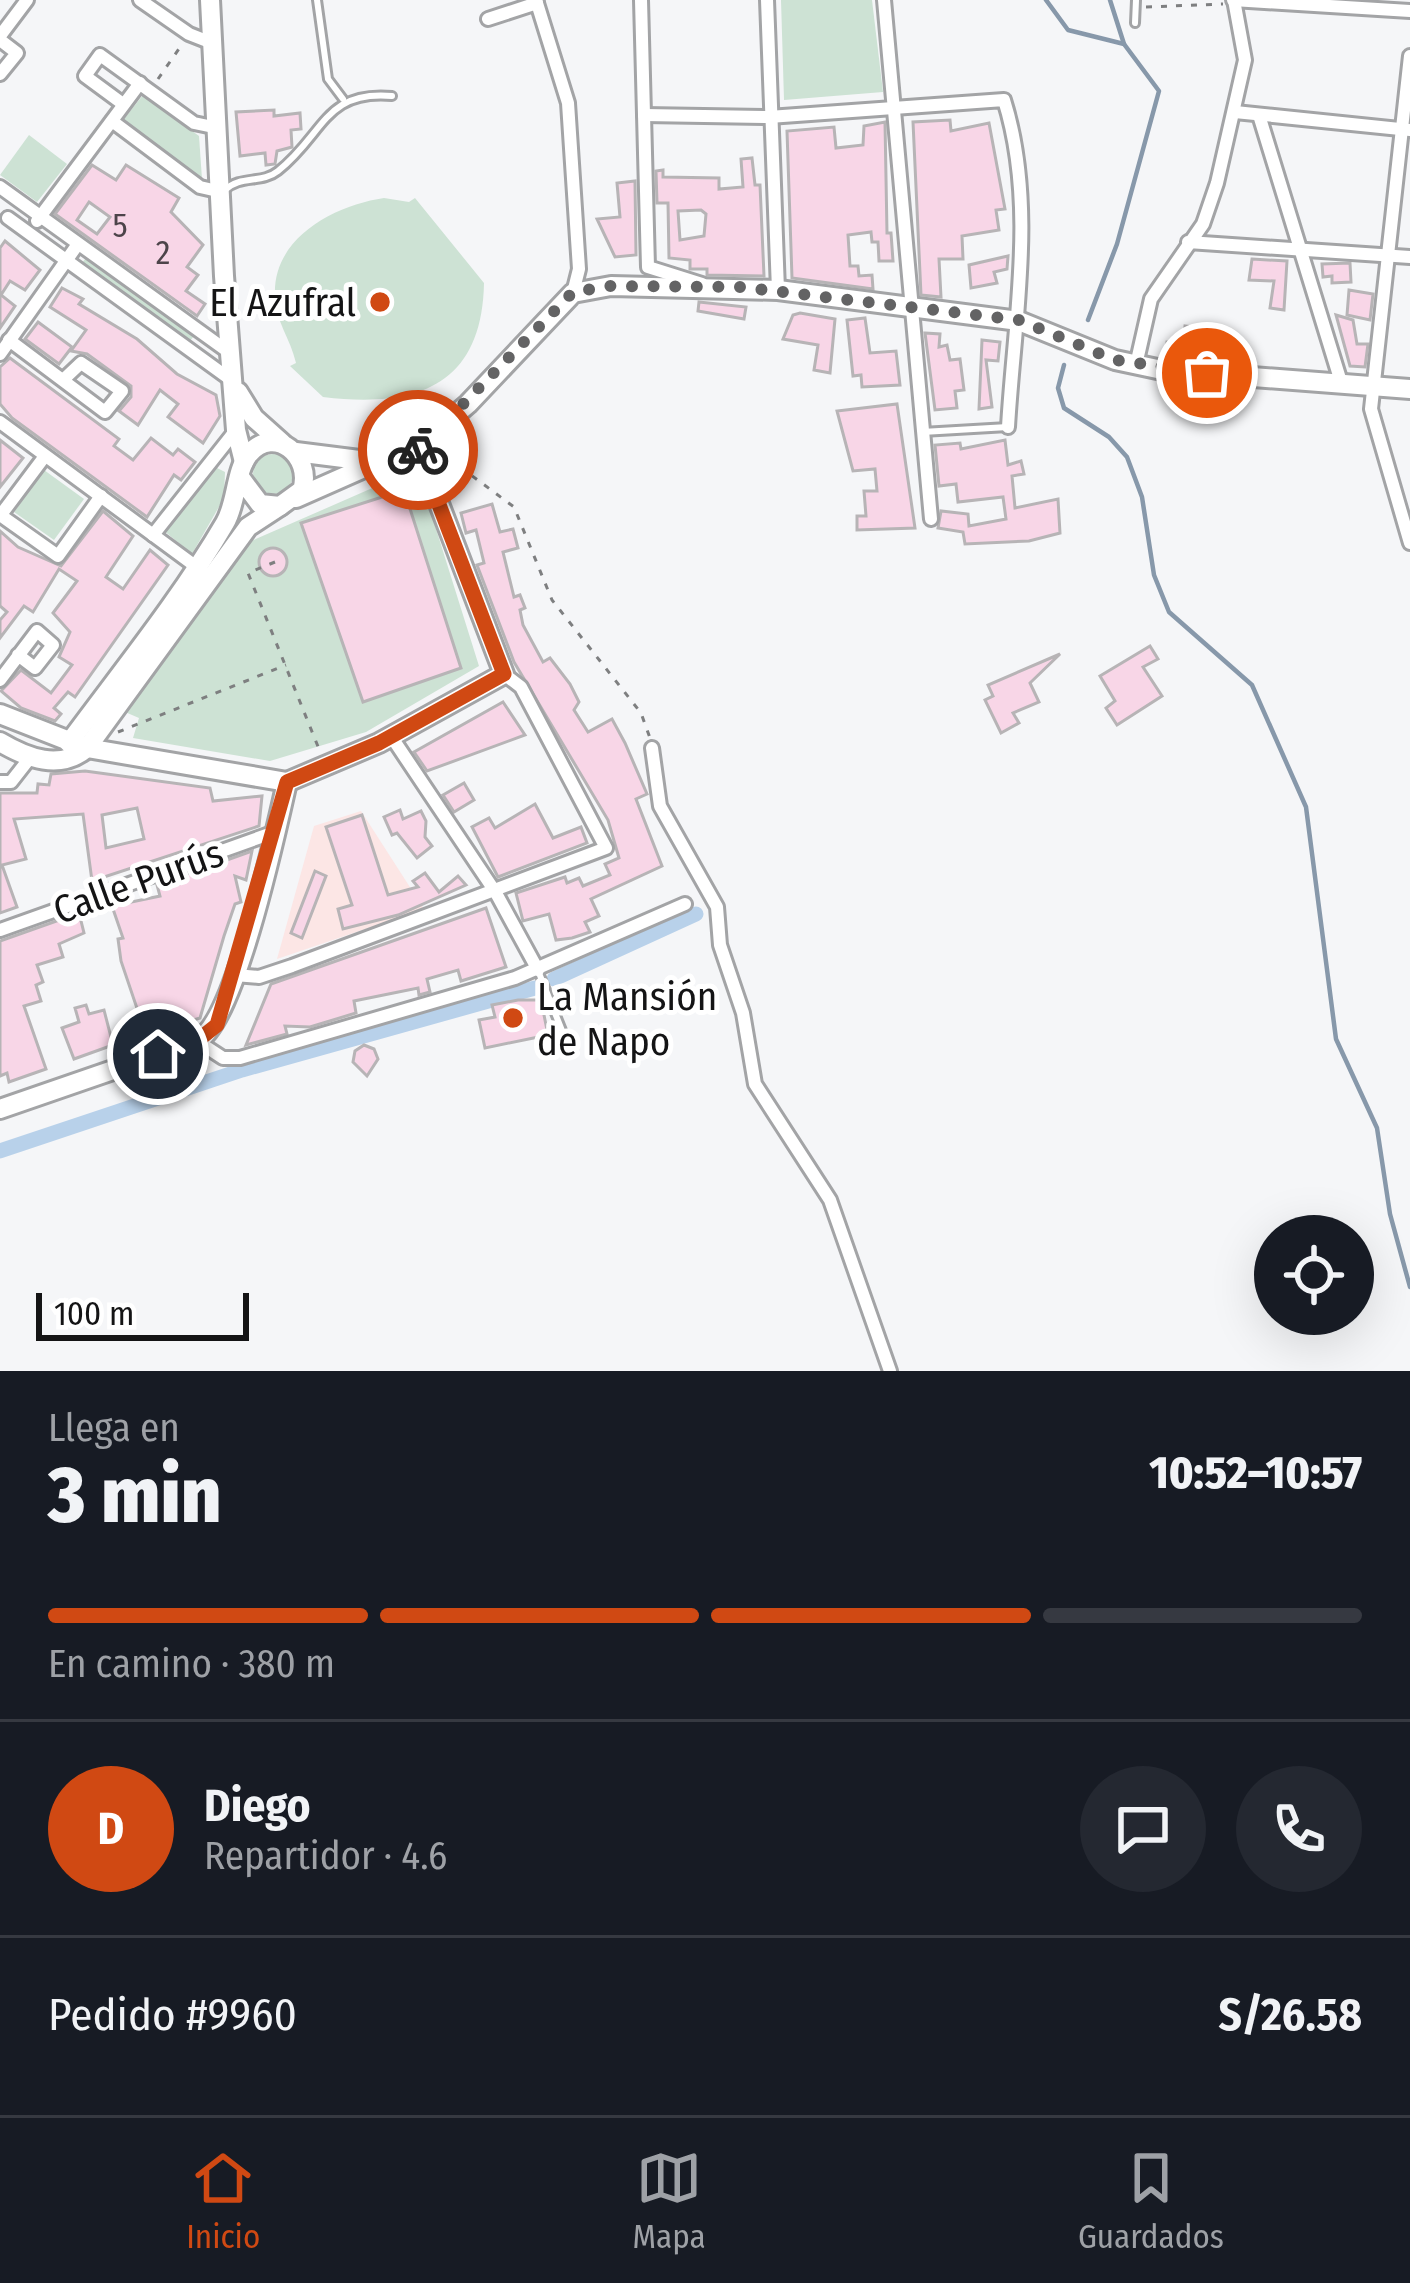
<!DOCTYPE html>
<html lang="es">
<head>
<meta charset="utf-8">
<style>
	body { margin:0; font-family:"Fira Sans Condensed",sans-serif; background:#242831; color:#f1f3f6; height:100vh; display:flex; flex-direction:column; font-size:45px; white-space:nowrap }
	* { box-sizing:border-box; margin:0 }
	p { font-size:39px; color:#9ea1a6 }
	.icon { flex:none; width:66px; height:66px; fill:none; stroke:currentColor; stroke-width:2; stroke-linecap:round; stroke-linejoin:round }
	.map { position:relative; height:1371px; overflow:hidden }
	.details { display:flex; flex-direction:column; background:#171b24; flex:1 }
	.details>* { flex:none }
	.tools { position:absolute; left:1254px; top:1215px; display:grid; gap:24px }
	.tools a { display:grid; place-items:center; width:120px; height:120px; border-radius:50%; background:#171b24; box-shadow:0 12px 48px #0002; font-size:60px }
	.scale { position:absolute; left:36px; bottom:30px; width:213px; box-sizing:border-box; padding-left:12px; border:6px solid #141415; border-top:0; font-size:33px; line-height:42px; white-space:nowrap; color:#141415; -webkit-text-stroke:9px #fff; paint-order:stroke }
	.pin { position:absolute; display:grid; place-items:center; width:102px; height:102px; color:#fff; margin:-51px; border:6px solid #fff; border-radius:50%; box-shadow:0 3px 12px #0007 }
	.courier { position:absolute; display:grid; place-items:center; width:120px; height:120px; margin:-60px; border:9px solid #d04913; border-radius:50%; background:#fff; color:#222; box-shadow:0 3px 15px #0007 }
	.head em { font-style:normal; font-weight:800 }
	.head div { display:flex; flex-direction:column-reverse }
	.head { display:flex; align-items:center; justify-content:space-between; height:204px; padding:0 48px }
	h1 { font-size:78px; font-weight:800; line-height:90px }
	.bar { display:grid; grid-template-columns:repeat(4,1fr); gap:18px 12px; align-content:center; height:144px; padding:0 48px }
	.bar i { height:15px; border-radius:9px; background:#363941 }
	.bar .current { background:#d04913 }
	.bar p { grid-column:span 4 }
	.line { display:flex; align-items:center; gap:30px; padding:0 48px; border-top:3px solid #363941 }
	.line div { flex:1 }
	.round { display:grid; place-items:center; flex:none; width:126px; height:126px; border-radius:63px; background:#242831 }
	.tabs { display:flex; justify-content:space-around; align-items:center; height:168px; border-top:3px solid #363941; background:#171b24; font-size:33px; color:#9ea1a6 }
	.tabs a { display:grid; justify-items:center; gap:6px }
	.tabs .current { color:#d04913 }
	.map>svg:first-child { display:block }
	.education { fill:#fce6e5 }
	.green { fill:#cde2d4 }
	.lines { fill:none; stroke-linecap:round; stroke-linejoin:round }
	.stream { stroke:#8798aa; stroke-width:4.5 }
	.canal { stroke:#b8d1ea; stroke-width:15 }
	.building { fill:#f8d6e7; stroke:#b7b4b6; stroke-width:3; fill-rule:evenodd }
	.lane-casing { stroke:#a3a4a6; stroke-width:12 }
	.street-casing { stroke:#a3a4a6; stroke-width:18 }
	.secondary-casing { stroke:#a3a4a6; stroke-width:24 }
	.path { stroke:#7e7f80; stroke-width:3; stroke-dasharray:6 9; stroke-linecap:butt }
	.lane { stroke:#fff; stroke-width:6 }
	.street { stroke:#fff; stroke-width:12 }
	.secondary { stroke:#fff; stroke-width:18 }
	.done { stroke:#636364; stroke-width:12; stroke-dasharray:0 21.6 }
	.route { stroke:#d04913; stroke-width:15 }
	.poi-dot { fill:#d04913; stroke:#fff; stroke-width:4.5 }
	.labels { text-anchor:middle; stroke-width:10; stroke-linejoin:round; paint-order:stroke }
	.number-label { font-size:33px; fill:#4d444a }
	.poi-label { font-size:39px; fill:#141415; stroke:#fff; text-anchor:end }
	.street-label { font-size:39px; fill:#141415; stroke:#fff }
</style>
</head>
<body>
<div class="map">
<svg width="1410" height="1371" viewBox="0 0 1410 1371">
	<rect width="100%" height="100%" fill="#f5f6f8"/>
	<path class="education" d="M361 811 424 909 277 959 314 826Z"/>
	<g class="green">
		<path d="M781 0H872L883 92 784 100Z"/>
		<path d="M143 95 199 136 202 179 123 120Z"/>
		<path d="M29 135 67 164 37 202 0 175Z"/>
		<path d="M384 198 409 202 415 198 484 283C482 388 414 408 323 397L290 366 296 363C290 337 276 323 275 296 272 237 336 205 384 198Z"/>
		<path d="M86 258 194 336 189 342 81 264Z"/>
		<circle cx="273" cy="474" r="20"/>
		<path d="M211 465 225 472 224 498 192 554 163 530Z"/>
		<path d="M44 470 84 499 54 540 14 512Z"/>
		<path d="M402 475 421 481 479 666 366 732 270 761 133 738 139 718 125 712 240 546Z"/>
	</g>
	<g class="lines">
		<g class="stream">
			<path d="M1046 0 1068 30 1124 44"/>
			<path d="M1088 320 1117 244 1159 91 1124 44 1110 0"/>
			<path d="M1064 365 1058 388 1064 408 1109 437 1127 457 1142 497 1154 575 1169 612 1252 685 1306 807 1336 1039 1377 1128 1390 1214 1410 1287"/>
		</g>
		<g class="canal">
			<path d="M554 979 696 914"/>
			<path d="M0 1151 242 1070 535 988"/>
		</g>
	</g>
	<g class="building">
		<path d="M274 110V116L300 113 301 129 291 130 292 147 277 151 275 164 266 165 265 153 240 156 236 112Z"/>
		<path d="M950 120 951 131 989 123 1005 209 996 210 999 230 962 236 963 259H939L941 297 921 295 913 122Z"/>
		<path d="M885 122 887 233H891L893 261H879L878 242H872L871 232 848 235 850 266H858L859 276 872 275 873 289 792 278 787 131 834 127 836 148 863 145 864 126Z"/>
		<path d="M752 158 755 185H760L764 276 707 275V269H690V260L669 258 668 203H657L656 171 663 170V177L719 178V189L743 187 741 159ZM701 210 706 214 704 236 680 240 678 211Z"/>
		<path d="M92 165 116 180 126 165 179 198 171 212 203 245 187 267 198 275 186 291 205 304 197 316 55 214ZM89 202 110 217 97 234 77 220Z"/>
		<path d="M635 181 636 255 615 257 597 219 620 217 617 183Z"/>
		<path d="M5 241 40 270 25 290 10 281 1 295 15 306 0 328V248Z"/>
		<path d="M1008 256 1007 269 994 272 997 283 971 288 969 265Z"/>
		<path d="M1252 259 1287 261 1284 310 1270 308 1274 281 1249 280Z"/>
		<path d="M1350 263 1351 282 1332 283V276L1323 277 1322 264Z"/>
		<path d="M62 288 83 299 79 304 137 339 177 374 216 395 220 416 203 443 168 417 178 404 160 390 138 425 119 411 131 397V386L87 354 71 351 86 330 50 307Z"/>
		<path d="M1349 290 1373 294 1370 320 1347 315Z"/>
		<path d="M699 302 746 307 744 319 698 311Z"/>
		<path d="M800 313 835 319 830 373 814 370 818 345 783 339 793 315Z"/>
		<path d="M1336 315 1353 320 1357 344H1368L1365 367 1350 366Z"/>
		<path d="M865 318 870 353 896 351 900 385 862 387 861 375 853 376 847 320Z"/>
		<path d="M38 322 72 347 59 364 25 339Z"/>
		<path d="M1185 326 1195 327 1193 356 1166 355 1167 342 1183 343Z"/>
		<path d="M925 333 940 334 939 347 947 345 950 360 960 359 964 390 955 391 957 408 935 410Z"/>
		<path d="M982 340 1000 342 998 361 986 360 992 407 979 409Z"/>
		<path d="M10 358 119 439 114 446 133 460 151 438 173 455 178 449 195 462 181 480 174 475 147 517 12 418 0 404V367Z"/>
		<path d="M897 404 915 528 857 530V516H866L864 491H877L875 469 853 471 837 411Z"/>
		<path d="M0 440 23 458 0 487Z"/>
		<path d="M1005 440 1008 465 1021 461 1024 474 1012 476 1015 508 1058 499 1060 533 1029 541 965 544 963 532 938 528 941 511 968 514 969 526 1006 519 1003 497 958 502 956 484 939 486 935 445 960 443 961 449Z"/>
		<path d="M404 490 461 668 363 702 301 523Z"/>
		<path d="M492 504 500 532 513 529 518 548 503 552 514 597 520 595 525 608 520 610 523 625 543 662 550 658 570 684 579 702 574 710 588 732 612 719 625 743 647 794 636 799 662 866 591 899 599 916 585 922 590 932 572 938 556 940 549 914 523 921 516 893 565 877 567 883 579 878 583 886 610 875 605 864 619 858 608 820 514 662 477 565 484 563 476 530 466 533 461 513Z"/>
		<path d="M103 511 133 536 106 577 123 589 150 550 168 565 75 697 68 692 54 708 61 714 55 721 21 708 1 691 21 670 51 693 72 665 59 657 70 632 53 613 77 581 59 569 33 612 24 606 0 638V620L7 612 0 606V531L18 547 61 566Z"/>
		<circle cx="273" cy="562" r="14"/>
		<path d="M1150 646 1158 659 1143 667 1162 696 1117 725 1106 708 1115 701 1100 676Z"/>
		<path d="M1060 654 1030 683 1039 702 1013 713 1019 723 1001 733 985 700 993 696 988 685Z"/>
		<path d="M503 702 525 735 427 771 414 752Z"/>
		<path d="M85 771 210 788 213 801 262 796 259 826 92 881 83 814 14 819 26 859 2 865 17 907 0 913V793H37L38 784 49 785 51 774ZM137 808 144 839 106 848 102 815Z"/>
		<path d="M464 783 474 800 454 812 443 795Z"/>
		<path d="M535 804 553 838 581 827 587 843 498 877 472 827 489 818 495 828Z"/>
		<path d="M400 810 403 819 421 811 426 821 425 837 432 846 417 858 397 833 392 835 384 817Z"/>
		<path d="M362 815 388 895 418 887 413 881 425 873 439 892 458 876 466 885 398 915 343 929 338 909 352 905 326 827Z"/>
		<path d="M252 851 246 880 235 876 241 902 235 904 224 936 200 1018 146 1035 121 961 118 939 123 938 112 906 160 896 157 885Z"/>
		<path d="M315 871 326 876 302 938 291 933Z"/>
		<path d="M486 908 506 967 461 981 458 970 427 979 430 992 419 995 418 988 354 1001 356 1013 310 1027 285 1026 287 1034 246 1045 271 984Z"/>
		<path d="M79 913 84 933 59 944 63 957 37 965 43 982 36 985 41 1001 24 1006 46 1069 9 1082 7 1073 0 1076V941Z"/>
		<path d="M518 1000H541L548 1035 485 1048 479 1020 495 1017 492 1005Z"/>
		<path d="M86 1005 89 1014 104 1010 113 1045 74 1059 62 1028 79 1022 75 1008Z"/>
		<path d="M364 1045 374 1049 378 1059 367 1076 353 1062 355 1051Z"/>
	</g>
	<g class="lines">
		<defs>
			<g id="lane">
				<path d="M317 0 328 79 343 99"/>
				<path d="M1135 23 1136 0"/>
				<path d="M225 190C240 175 262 184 278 171 324 135 324 90 392 96"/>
				<path d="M922 432 1008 427"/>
				<path d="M539 973 565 1038"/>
			</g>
			<g id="street">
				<path d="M140 0 189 34 212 43"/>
				<path d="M536 0 568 103 579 269 573 293"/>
				<path d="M641 0 648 267 702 284"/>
				<path d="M767 0 778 290"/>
				<path d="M884 0 931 519"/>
				<path d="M1233 0 1410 11"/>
				<path d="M488 19 537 3"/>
				<path d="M0 36 27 0"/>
				<path d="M0 40 17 53 0 74"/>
				<path d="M1410 56 1371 409 1410 543"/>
				<path d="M123 104 85 76 100 55 194 123 218 128"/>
				<path d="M1235 112 1410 130"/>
				<path d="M644 115 769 117 1004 100C1037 205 1014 321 1008 427"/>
				<path d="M1259 115 1341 382"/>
				<path d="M112 121 200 187 222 192"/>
				<path d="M0 187 230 353"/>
				<path d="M8 218 234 382"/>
				<path d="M37 221 140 83"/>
				<path d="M1188 242 1410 257"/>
				<path d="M9 340 105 412 122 391 81 363 63 380"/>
				<path d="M0 354 78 244"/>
				<path d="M1136 365 1151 299 1203 224 1217 183 1245 60 1234 0"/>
				<path d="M0 422 202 571"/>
				<path d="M0 515 58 556 101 496"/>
				<path d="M0 516 45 456"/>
				<path d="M153 535 236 430"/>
				<path d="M0 680 37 631 53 645 35 668 18 655"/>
				<path d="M391 736 496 893 538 970"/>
				<path d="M652 748 660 806 717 907 720 945 743 1013 755 1084 830 1200 890 1371"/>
				<path d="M0 782H11L29 759"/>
				<path d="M0 930 275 832"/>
				<path d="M235 975 259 977 292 966 606 848 521 687 504 674"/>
				<path d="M197 1041 223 1058H240L515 978 685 904"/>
			</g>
			<g id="secondary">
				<path d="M210 0 224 276 236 430 244 462"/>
				<path d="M238 392 254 418 282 443"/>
				<path d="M296 452 375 462"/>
				<path d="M296 498 425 441 468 404 573 293 611 286 778 290 1019 321 1115 360 1162 370 1410 389"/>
				<path d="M0 714 87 748 287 782"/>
				<path d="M0 742C27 758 60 771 87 748L248 527 280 506"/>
				<path d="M69 743C122 671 180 600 225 523 237 503 235 471 249 454 275 424 313 457 302 490L280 506 260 504 242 480"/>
				<path d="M287 782 379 743 504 674 417 446"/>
				<path d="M0 1109 197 1041C235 1022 276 831 287 782"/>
			</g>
		</defs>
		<use href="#lane" class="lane-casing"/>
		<use href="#street" class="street-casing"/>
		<use href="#secondary" class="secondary-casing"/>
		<g class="path">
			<path d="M1146 7 1223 4"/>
			<path d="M158 79 183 43"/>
			<path d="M436 449 514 507 552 600 641 713 650 738"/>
			<path d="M275 562 248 573 319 749"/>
			<path d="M118 732 286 665"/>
		</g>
		<use href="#lane" class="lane"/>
		<use href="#street" class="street"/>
		<use href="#secondary" class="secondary"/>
	</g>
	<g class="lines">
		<path class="done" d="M418 450 573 292 611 286 740 287 1019 320 1115 360 1207 373"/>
		<path class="route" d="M158 1054 197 1041 217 1025 287 782 379 743 504 674 418 450"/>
	</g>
	<g class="poi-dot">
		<circle cx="380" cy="302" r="12"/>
		<circle cx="513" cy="1018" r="12"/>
	</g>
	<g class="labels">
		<g class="number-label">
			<text x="120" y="237">5</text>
			<text x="163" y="264">2</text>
		</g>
		<g class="poi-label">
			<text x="356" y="316">El Azufral</text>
			<text x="537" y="1010" text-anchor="start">La Mansión<tspan x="537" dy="45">de Napo</tspan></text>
		</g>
		<g class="street-label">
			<text transform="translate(138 881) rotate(-20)" y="14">Calle Purús</text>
		</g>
	</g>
</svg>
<div class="tools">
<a><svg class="icon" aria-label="locate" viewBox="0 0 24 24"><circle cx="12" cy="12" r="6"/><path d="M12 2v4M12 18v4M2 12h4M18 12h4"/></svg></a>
</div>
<div class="scale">100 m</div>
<div class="pin" style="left:1207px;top:373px;background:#ea580c"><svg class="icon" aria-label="bag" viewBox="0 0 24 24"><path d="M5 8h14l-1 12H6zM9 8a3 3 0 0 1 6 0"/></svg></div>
<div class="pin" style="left:158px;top:1054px;background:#1f2937"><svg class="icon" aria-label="home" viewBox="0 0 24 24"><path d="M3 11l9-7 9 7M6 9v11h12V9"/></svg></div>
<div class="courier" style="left:418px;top:450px"><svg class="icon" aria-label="bike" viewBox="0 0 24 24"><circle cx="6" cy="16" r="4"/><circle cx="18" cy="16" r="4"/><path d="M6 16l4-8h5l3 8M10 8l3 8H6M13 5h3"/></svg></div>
</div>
<section class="details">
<div class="head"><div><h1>3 min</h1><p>Llega en</p></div><em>10:52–10:57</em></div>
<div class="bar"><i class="current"></i><i class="current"></i><i class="current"></i><i></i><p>En camino · 380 m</p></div>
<div class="line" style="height:216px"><b class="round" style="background:#d04913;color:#fff">D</b><div><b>Diego</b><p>Repartidor · 4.6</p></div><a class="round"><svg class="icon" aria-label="chat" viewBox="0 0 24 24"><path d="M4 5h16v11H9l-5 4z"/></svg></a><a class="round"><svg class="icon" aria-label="phone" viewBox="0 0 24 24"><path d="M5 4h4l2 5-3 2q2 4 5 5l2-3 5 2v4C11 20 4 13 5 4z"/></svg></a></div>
<div class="line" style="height:156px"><div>Pedido #9960</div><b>S/26.58</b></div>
</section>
<nav class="tabs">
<a class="current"><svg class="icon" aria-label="home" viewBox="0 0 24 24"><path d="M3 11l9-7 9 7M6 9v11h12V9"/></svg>Inicio</a>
<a><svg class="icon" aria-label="map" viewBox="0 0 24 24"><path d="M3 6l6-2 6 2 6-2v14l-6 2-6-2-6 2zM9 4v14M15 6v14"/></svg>Mapa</a>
<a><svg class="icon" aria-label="saved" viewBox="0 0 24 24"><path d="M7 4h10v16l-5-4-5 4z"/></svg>Guardados</a>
</nav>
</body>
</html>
